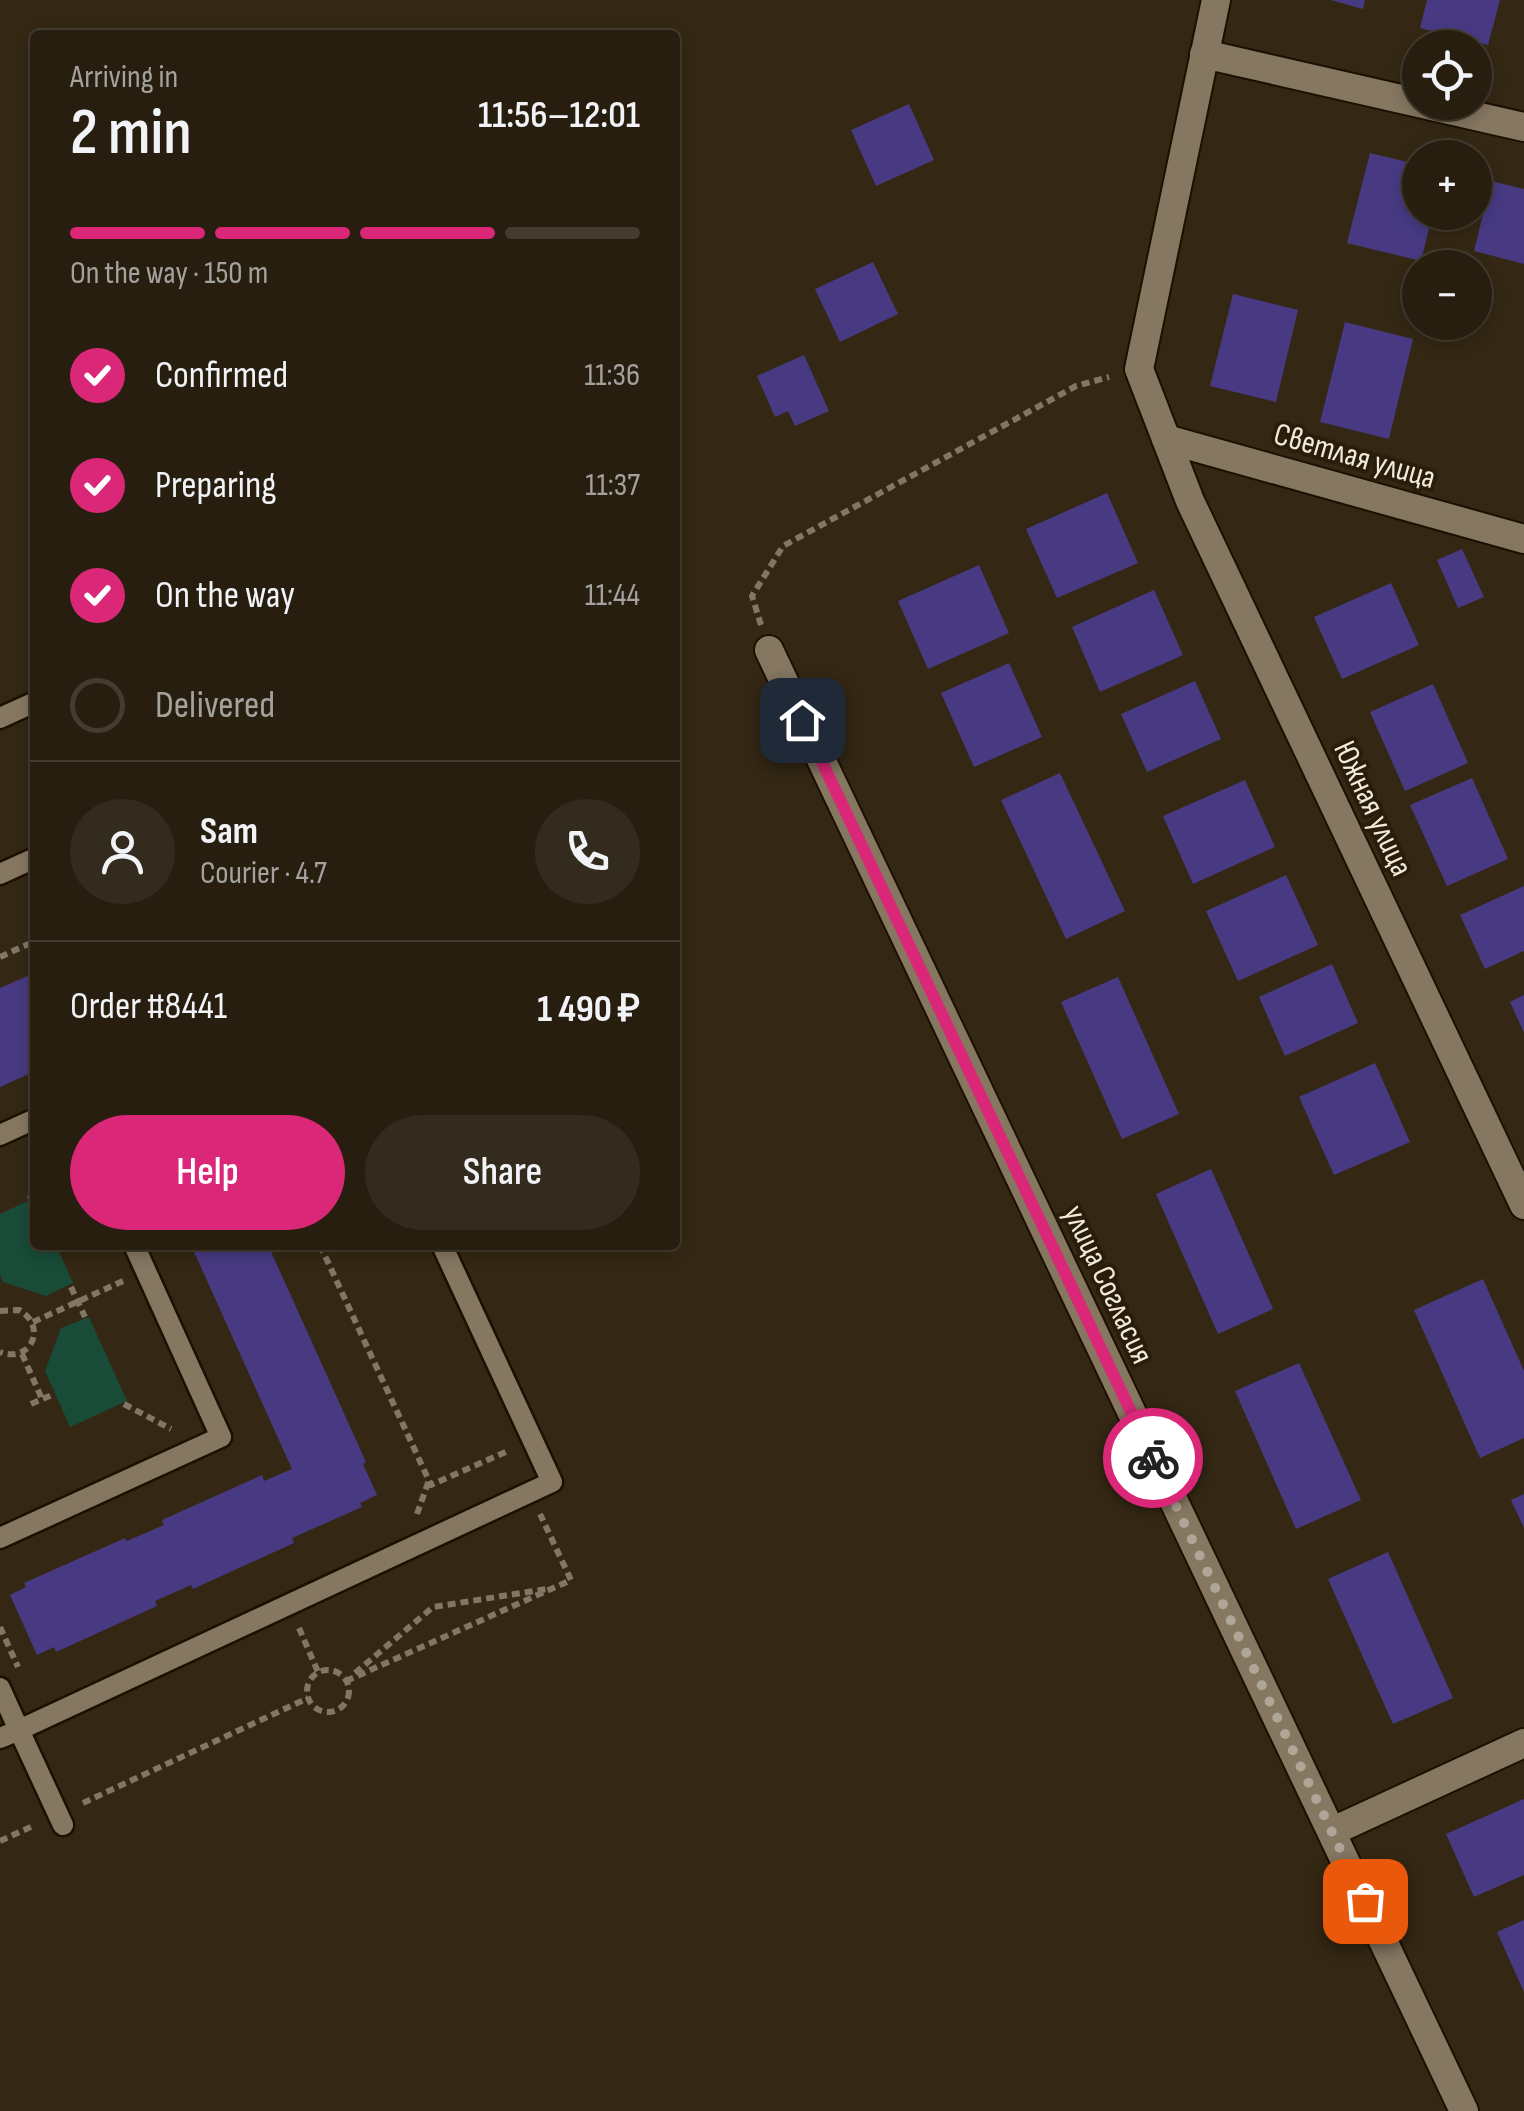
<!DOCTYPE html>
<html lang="en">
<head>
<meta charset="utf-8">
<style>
	body { margin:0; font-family:"Sofia Sans Condensed",sans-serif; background:#332b1d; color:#f1f3f6; height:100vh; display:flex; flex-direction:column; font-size:38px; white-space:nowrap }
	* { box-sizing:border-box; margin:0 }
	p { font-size:32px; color:#a4a29e }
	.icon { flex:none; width:55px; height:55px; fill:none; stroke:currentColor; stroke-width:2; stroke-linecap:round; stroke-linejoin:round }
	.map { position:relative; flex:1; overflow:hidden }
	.side { position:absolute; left:30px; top:30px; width:650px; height:1220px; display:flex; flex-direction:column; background:#271e0f; border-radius:10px; box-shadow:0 5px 15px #0003,0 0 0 2px #433c2f }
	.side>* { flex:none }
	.fabs { position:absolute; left:1402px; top:30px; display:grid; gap:20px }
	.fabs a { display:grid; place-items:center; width:90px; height:90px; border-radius:50%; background:#271e0f; box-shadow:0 5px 15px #0003,0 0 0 2px #433c2f; font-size:50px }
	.pin { position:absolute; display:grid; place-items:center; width:85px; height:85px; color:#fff; margin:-42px; border-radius:20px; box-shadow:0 5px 15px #0006 }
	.courier { position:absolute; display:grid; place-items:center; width:100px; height:100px; margin:-50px; border:8px solid #db2777; border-radius:50%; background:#fff; color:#222; box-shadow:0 2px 12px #0007 }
	.overview em { font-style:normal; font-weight:600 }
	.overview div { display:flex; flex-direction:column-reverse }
	.overview { display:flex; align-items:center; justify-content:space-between; height:170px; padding:0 40px }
	h1 { font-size:65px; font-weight:600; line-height:75px }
	.bar { display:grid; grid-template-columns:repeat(4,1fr); gap:15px 10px; align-content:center; height:120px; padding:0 40px }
	.bar i { height:12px; border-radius:8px; background:#433c2f }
	.bar .on { background:#db2777 }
	.bar p { grid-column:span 4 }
	.line { display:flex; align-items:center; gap:25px; padding:0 40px; border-top:2px solid #433c2f }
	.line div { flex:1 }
	.round { display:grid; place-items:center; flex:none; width:105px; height:105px; border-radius:52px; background:#332b1d }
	ol { padding:0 40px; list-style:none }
	li { display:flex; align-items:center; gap:30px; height:110px }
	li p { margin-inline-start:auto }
	li .icon { padding:10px; border-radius:50%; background:#db2777; color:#fff; stroke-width:4 }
	li:last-child { color:#a4a29e }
	li i { width:55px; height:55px; border:5px solid #433c2f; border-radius:50% }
	.cta { display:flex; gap:20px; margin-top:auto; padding:20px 40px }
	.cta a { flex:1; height:115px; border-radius:60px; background:#db2777; color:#fff; font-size:40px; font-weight:600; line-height:115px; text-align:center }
	.cta a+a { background:#332b1d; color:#f1f3f6 }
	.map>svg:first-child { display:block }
	.green { fill:#184b38 }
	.building { fill:#473a83 }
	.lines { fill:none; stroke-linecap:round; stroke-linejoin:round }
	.service-casing { stroke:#1c1000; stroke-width:25 }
	.minor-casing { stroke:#1c1000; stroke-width:32 }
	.path { stroke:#827766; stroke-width:6; stroke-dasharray:8 5; stroke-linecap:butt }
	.service { stroke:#867761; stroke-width:20 }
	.minor { stroke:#867761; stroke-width:28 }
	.done { stroke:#b0a697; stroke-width:10; stroke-dasharray:0 18 }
	.route { stroke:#db2777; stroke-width:12 }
	.labels { text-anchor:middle; stroke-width:8; stroke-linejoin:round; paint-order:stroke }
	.street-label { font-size:32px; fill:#f2eadd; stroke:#2a1e0a }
</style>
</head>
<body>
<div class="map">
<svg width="1524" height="2111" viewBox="0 0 1524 2111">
	<rect width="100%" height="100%" fill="#342814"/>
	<g class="green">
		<path d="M34 1198 35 1245H56L73 1283 46 1296 3 1282 0 1275V1214Z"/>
		<path d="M89 1317 127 1401 70 1427 45 1371 61 1328Z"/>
	</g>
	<g class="building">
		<path d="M1331 0H1365L1363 9Z"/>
		<path d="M1427 0H1500L1488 45 1420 28Z"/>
		<path d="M909 104 934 160 876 186 851 130Z"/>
		<path d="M1370 153 1420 165V212H1433L1421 261 1347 243Z"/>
		<path d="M1491 181 1524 189V264L1474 251Z"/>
		<path d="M873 262 898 314 840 342 815 289Z"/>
		<path d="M1233 294 1298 310 1276 402 1210 386Z"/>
		<path d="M1345 322 1413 339 1389 439 1320 422Z"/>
		<path d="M804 355 829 411 795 426 788 411 775 417 757 376Z"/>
		<path d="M1107 493 1138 563 1057 598 1026 529Z"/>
		<path d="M1462 549 1484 597 1458 608 1437 560Z"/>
		<path d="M979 565 1009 633 928 669 898 601Z"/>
		<path d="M1391 583 1419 645 1342 679 1314 617Z"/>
		<path d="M1154 590 1183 655 1100 692 1072 627Z"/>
		<path d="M1009 663 1042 737 974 767 941 693Z"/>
		<path d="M1195 681 1221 739 1147 772 1121 714Z"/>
		<path d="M1433 684 1468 763 1405 791 1370 712Z"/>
		<path d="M1060 773 1125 911 1066 939 1001 800Z"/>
		<path d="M1472 778 1508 859 1447 886 1410 805Z"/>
		<path d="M1245 780 1275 847 1193 884 1163 816Z"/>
		<path d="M1286 875 1318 945 1238 981 1206 911Z"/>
		<path d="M1524 886V951L1485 969 1460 915Z"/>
		<path d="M1332 964 1358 1023 1285 1056 1259 997Z"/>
		<path d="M32 974 35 982V1071L0 1087V988Z"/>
		<path d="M1118 977 1179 1114 1122 1139 1061 1002Z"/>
		<path d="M1524 995V1033L1510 1002Z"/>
		<path d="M1375 1063 1410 1142 1334 1175 1299 1097Z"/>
		<path d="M1211 1169 1273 1309 1218 1334 1156 1194Z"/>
		<path d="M191 1245H268L366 1462 363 1464 377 1495 360 1503 362 1507 292 1538 294 1543 193 1589 191 1585 155 1601 157 1606 56 1652 54 1647 37 1655 10 1595 26 1587 24 1583 125 1538 127 1541 164 1525 162 1520 262 1475 264 1481 292 1469Z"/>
		<path d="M1483 1279 1524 1371V1438L1480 1458 1414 1310Z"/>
		<path d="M1299 1363 1361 1500 1296 1529 1235 1391Z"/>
		<path d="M1524 1494V1528L1511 1500Z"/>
		<path d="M1388 1552 1453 1698 1393 1724 1328 1579Z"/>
		<path d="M1524 1799V1875L1474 1897 1446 1834Z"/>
		<path d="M1524 1920V1992L1497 1932Z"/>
	</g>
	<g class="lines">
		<defs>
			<g id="service">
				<path d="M0 718 35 702"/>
				<path d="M0 874 35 858"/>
				<path d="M0 1135 35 1119"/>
				<path d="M0 1538 221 1437 134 1245"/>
				<path d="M0 1688 19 1730 0 1738"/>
				<path d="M63 1825 19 1730 552 1482 442 1245"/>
			</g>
			<g id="minor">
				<path d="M1216 0 1139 369 1190 501 1524 1205"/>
				<path d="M1204 54 1524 127"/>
				<path d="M1166 439 1524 539"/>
				<path d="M769 650 1464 2111"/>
				<path d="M1333 1831 1524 1743"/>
			</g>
		</defs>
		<use href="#service" class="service-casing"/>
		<use href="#minor" class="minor-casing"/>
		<g class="path">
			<path d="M761 625 752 596 783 546 1076 386 1109 377"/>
			<path d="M0 957 35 941"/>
			<path d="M30 1199 35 1177"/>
			<path d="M320 1245 431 1485 508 1451"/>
			<path d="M71 1287 85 1317"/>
			<path d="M0 1311 19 1310C48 1326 31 1364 0 1352"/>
			<path d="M33 1322 123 1281"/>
			<path d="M22 1354 42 1399"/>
			<path d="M31 1404 54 1394"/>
			<path d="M124 1404 171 1429"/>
			<path d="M417 1514 429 1480"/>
			<path d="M0 1627 18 1667"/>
			<path d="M299 1628 318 1672"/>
			<circle cx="328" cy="1691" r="21"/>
			<path d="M355 1673 433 1607 547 1589"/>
			<path d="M346 1681 571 1580 540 1514"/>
			<path d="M83 1803 308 1698"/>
			<path d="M0 1841 35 1825"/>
		</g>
		<use href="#service" class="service"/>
		<use href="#minor" class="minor"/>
	</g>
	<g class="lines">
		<path class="done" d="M1153 1458 1365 1901"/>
		<path class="route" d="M802 720 1153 1458"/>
	</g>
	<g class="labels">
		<g class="street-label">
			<text transform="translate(1355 455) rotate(16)" y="11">Светлая улица</text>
			<text transform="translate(1374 808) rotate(65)" y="11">Южная улица</text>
			<text transform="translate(1109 1284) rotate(65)" y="11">улица Согласия</text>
		</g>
	</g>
</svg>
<div class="fabs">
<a><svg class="icon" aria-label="locate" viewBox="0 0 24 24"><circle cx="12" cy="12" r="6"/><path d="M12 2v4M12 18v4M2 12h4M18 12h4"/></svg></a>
<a>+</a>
<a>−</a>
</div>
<div class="pin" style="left:1365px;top:1901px;background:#ea580c"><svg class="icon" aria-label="bag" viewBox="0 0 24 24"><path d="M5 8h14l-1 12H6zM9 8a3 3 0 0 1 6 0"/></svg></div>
<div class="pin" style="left:802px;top:720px;background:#1f2937"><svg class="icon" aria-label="home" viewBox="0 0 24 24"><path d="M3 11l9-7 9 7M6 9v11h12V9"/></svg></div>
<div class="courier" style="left:1153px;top:1458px"><svg class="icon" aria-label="bike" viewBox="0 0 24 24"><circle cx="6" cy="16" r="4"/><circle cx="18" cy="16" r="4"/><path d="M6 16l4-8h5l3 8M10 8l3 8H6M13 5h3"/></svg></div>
<section class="side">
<div class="overview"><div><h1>2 min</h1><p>Arriving in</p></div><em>11:56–12:01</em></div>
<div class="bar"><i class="on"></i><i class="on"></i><i class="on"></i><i></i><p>On the way · 150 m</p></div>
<ol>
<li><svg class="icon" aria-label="check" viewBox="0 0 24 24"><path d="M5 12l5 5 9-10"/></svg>Confirmed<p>11:36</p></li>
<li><svg class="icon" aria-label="check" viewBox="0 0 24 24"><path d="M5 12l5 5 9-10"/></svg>Preparing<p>11:37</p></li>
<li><svg class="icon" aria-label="check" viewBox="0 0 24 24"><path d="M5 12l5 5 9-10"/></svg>On the way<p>11:44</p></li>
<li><i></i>Delivered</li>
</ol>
<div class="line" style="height:180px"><a class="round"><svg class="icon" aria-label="person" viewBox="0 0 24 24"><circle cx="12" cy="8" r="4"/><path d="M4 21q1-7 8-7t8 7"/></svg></a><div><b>Sam</b><p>Courier · 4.7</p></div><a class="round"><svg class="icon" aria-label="phone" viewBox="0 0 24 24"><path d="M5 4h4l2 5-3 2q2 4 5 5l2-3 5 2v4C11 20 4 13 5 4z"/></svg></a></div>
<div class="line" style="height:130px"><div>Order #8441</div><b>1 490 ₽</b></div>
<div class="cta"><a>Help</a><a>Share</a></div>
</section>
</div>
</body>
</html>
